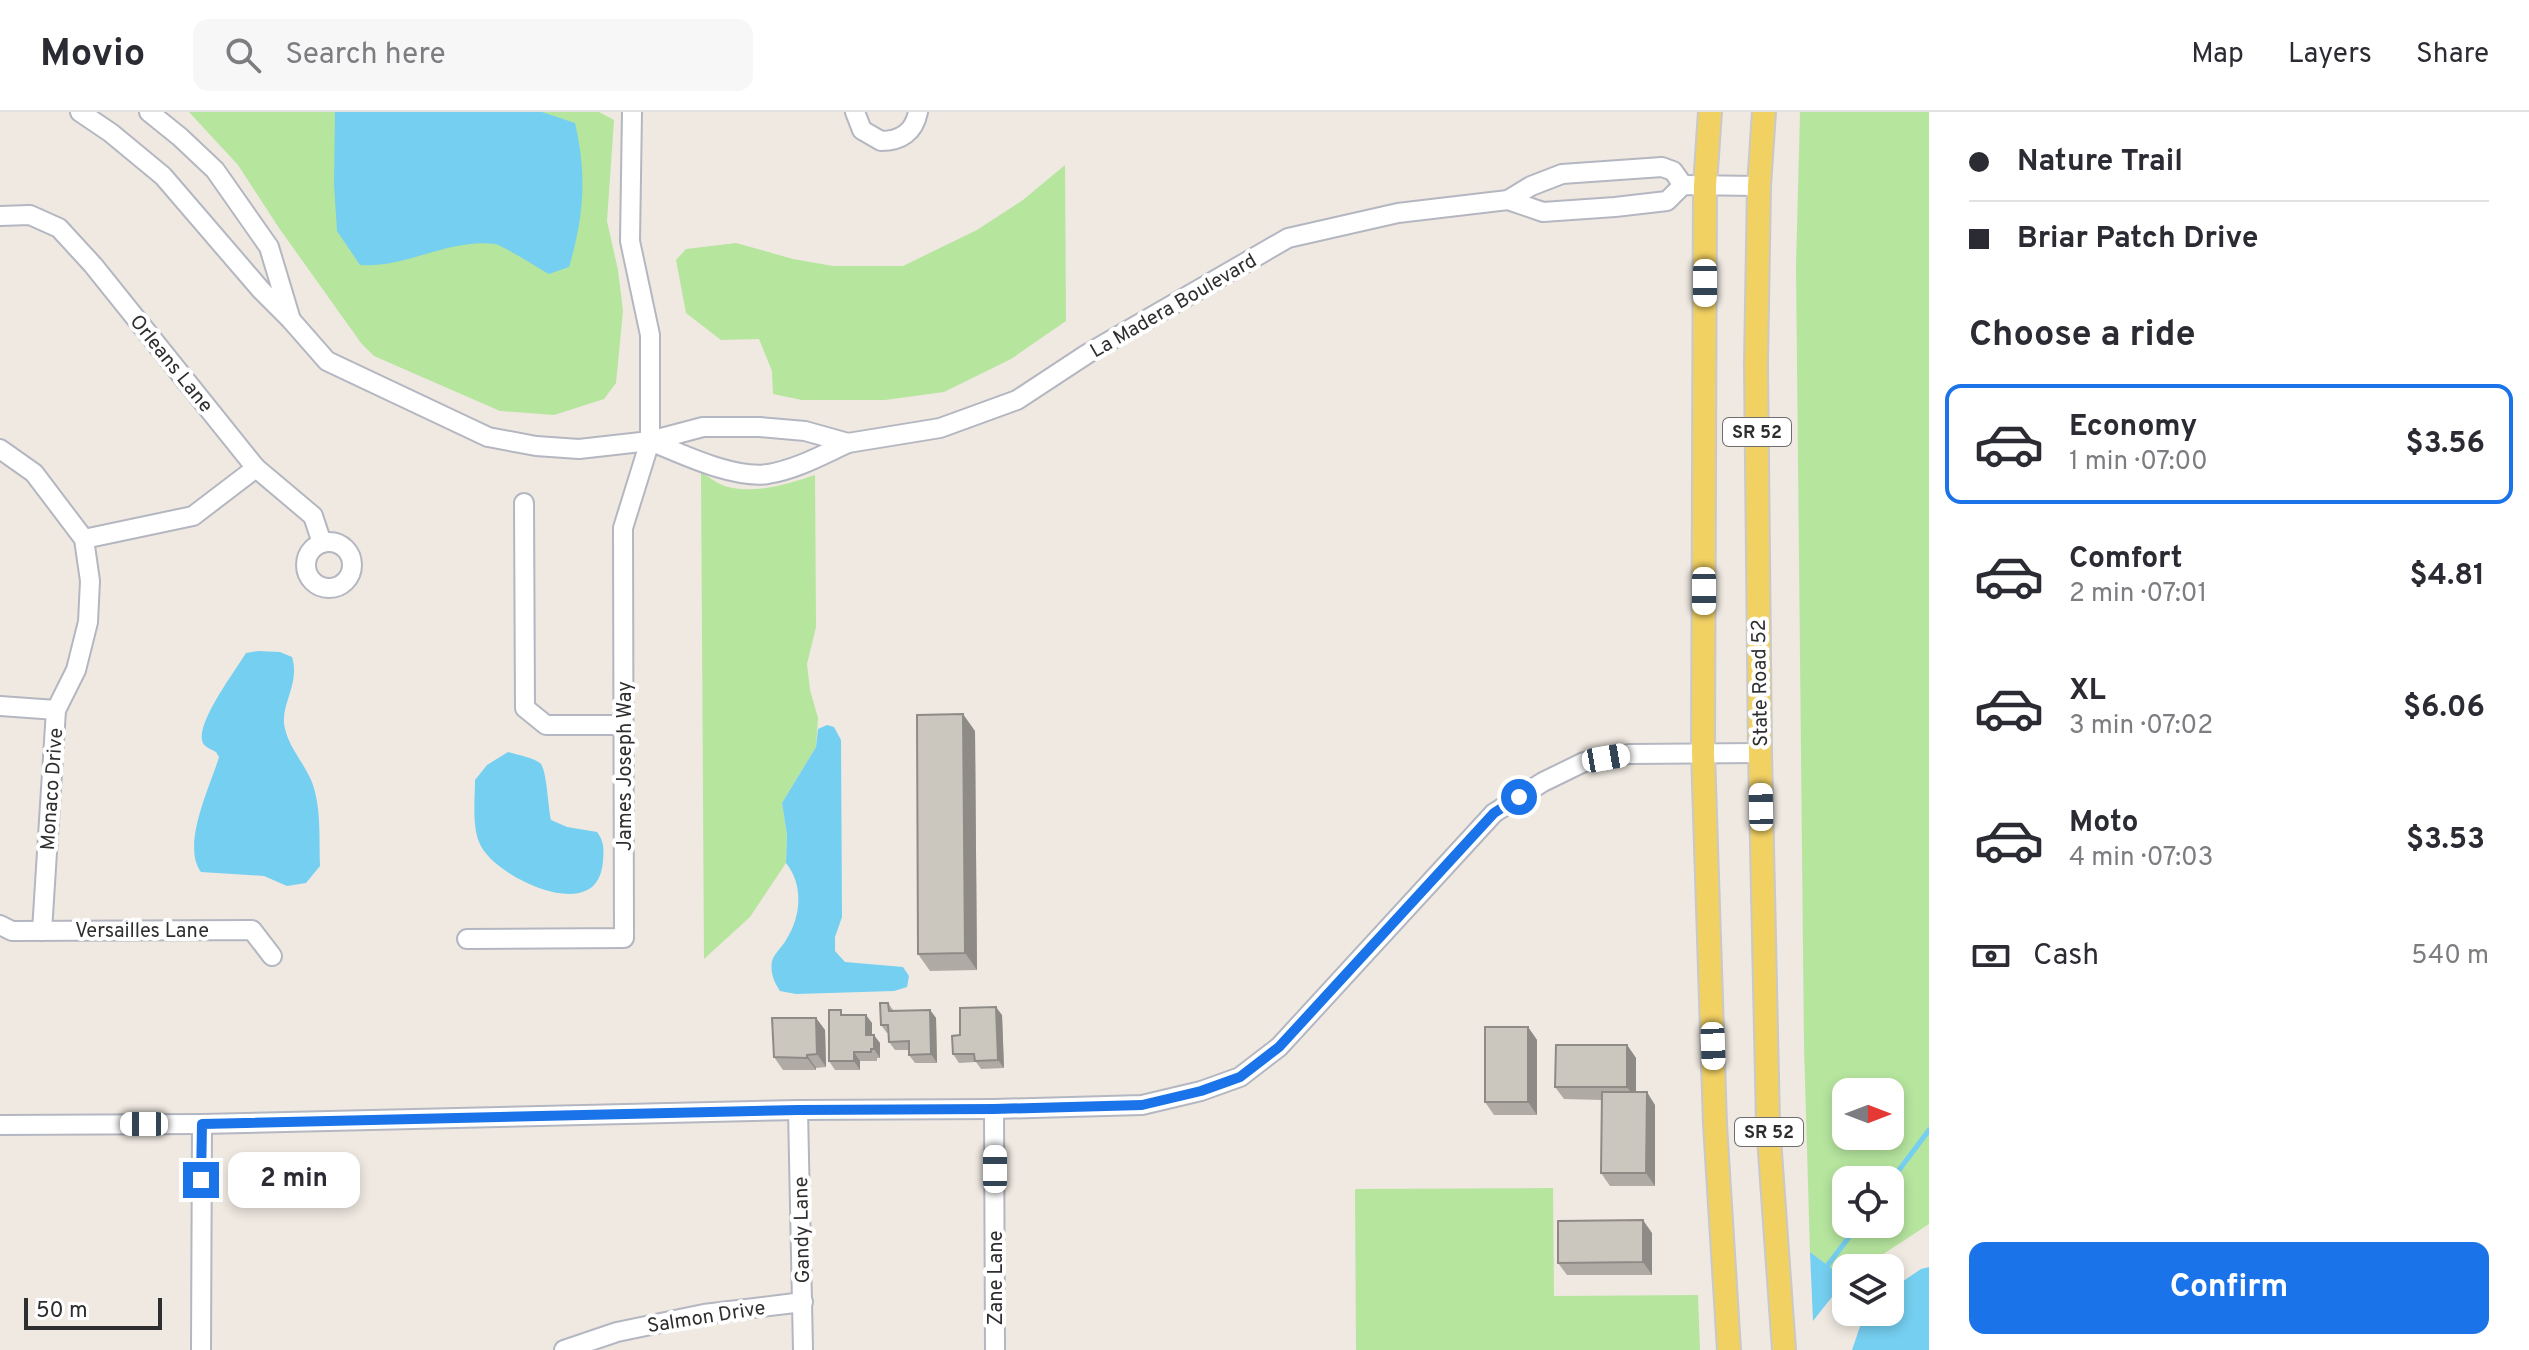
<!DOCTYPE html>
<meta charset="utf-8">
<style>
body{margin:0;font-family:Overpass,sans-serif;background:#f7f7f7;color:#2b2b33;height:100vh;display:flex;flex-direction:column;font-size:30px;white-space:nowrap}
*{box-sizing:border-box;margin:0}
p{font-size:26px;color:#7c7c81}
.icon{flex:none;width:44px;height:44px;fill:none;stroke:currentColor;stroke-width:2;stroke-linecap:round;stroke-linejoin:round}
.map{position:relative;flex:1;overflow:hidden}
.side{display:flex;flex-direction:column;background:#fff;width:600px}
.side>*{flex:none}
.top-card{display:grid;align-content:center;height:176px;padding:0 40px;background:#fff}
.needle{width:52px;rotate:90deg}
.tools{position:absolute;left:1832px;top:966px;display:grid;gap:16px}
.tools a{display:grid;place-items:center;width:72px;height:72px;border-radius:16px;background:#fff;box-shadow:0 4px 12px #0003;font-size:40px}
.scale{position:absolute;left:24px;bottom:20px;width:138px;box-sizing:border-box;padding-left:8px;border:4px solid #2e2e2e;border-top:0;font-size:22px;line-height:28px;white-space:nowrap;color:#2e2e2e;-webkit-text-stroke:6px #fff;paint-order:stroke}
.end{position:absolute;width:36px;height:36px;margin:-18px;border:10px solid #1a73e8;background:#fff;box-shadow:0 0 0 4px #fff}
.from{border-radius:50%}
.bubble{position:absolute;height:56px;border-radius:16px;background:#fff;box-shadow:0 4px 12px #0003;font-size:26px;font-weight:700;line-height:56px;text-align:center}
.car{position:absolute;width:24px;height:48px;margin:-24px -12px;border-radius:10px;box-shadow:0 0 6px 2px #0007;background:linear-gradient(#fff 24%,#345 0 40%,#fff 0 76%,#345 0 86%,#fff 0)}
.top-card b{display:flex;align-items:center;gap:28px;height:76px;font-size:30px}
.top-card b+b{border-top:2px solid #e1e1e2}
.top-card i{width:20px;height:20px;background:#2b2b33}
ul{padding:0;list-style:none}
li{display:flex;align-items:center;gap:24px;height:120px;margin:0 16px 12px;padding:0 24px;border:4px solid transparent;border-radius:16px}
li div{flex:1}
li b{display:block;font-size:30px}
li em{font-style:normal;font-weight:700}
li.selected{border-color:#1a73e8}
li>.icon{width:72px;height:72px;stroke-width:1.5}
h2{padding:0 40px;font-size:36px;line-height:96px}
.pay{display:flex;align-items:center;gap:20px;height:88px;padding:0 40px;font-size:30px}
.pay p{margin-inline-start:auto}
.cta{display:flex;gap:16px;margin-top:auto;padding:16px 40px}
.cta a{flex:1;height:92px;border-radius:16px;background:#1a73e8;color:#fff;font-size:32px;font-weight:700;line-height:92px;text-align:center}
header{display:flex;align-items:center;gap:48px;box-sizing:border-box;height:112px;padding:0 40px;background:#fff;border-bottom:2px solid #e1e1e2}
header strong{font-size:38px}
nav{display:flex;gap:44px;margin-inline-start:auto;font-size:28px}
.search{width:560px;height:72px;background:#f7f7f7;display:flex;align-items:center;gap:20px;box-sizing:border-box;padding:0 28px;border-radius:16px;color:#7c7c81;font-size:30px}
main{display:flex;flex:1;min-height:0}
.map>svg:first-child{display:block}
</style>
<header>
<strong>Movio</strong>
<div class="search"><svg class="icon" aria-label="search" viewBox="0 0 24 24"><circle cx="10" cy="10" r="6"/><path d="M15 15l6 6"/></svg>Search here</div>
<nav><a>Map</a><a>Layers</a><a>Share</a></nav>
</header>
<main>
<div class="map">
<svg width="1929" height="1238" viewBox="0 0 1929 1238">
<rect width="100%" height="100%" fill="#efe9e1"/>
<g fill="#b6e59e" fill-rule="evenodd">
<polygon points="189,0 599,0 614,8 607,109 618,158 623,199 616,271 604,287 554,303 500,299 374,244 361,231 279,116 238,53"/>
<path d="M1800,0H1929V1112L1862,1156H1846V1167L1810,1140L1804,934L1796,155ZM1846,980H1890V1024H1846ZM1846,1068H1890V1112H1846Z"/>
<polygon points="1065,53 1066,209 1011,247 944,280 885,288 802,288 773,282 772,259 759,227 721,228 686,201 676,148 686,137 736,131 793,147 833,154 903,154 977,118 1023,88"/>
<path d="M701,360C709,365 719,373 728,375C756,382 788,372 815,363L816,515L807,552L810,578L818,606L816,635L782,691L787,723L786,751L750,805L704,847Z"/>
<polygon points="1553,1076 1554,1184 1698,1183 1700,1238 1356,1238 1355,1077"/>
</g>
<g fill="#75cff0">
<path d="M335,0H542L575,11C587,62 584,105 569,155L549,162C538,156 504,134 495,132C449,126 404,157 360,153L337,119L334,72Z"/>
<path d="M258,539L280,540L292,545C300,571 282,590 284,612C288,638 310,656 315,680C321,703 319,731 320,754L306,771L287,774L264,764L201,760C181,733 210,675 219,645L216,640C211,637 203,635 202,628C198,608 235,559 246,541Z"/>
<path d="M827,613L834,615L841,628L842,805L835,825V839L845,850L903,855L909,864L907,875L894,879L796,882L780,879C774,870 770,861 772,849C774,842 782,835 786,828C801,805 804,773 786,751L787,723L782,691L816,635L818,617Z"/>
<path d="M508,640C518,643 532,645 540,651C547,657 548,696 551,708L567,715L597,720C604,729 604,737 603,749C602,761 598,774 585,779C557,792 490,759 479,730C472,712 475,687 475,668L487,653Z"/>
<polygon points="1810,1140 1846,1167 1813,1209"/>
<polygon points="1929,1155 1929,1238 1852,1238 1865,1200 1890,1200 1890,1178 1921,1157"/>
</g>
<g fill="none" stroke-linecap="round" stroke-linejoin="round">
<g stroke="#75cff0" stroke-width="5">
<polyline points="1890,1070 1929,1018"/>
<polyline points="1824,1158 1859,1112"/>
</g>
<defs>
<g id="minor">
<polyline points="80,0 111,21 163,64 261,178 291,208 269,135 215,58 180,25 149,0"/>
<path d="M855,0L862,18L881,29C901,29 914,20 918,0"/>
<polyline points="1508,88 1543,100 1615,95 1667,89 1683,73 1759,74"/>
<polyline points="0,104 30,103 59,116 93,153 256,356 313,404 322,431"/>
<path d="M291,208L327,249L488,325L536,334L579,337L650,329L703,315H760L805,319L848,331C822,343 797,357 768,362C733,367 682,342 650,329"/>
<polyline points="848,331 940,316 1017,288 1087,242 1288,126 1398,101 1508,88 1531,74 1562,62 1662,55 1673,59 1683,73"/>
<polyline points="0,337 34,361 84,427 90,469 88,510 76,558 56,598 42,819"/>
<polyline points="524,391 525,596 546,613 624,613"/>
<polyline points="84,427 193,404 256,356"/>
<circle cx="329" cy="453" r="23"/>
<polyline points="0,594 56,598"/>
<polyline points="0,813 12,819 252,818 272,844"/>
<polyline points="467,827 624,826 623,416 650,329 650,223 630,129 632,0"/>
<polyline points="994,997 995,1238"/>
<polyline points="798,998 803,1238"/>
<polyline points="0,1013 202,1012 798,998 994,997 1142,993 1201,979 1240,965 1279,935 1494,701 1543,670 1584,650 1629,642 1760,641"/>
<polyline points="201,1238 202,1012"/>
<polyline points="564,1238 617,1220 704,1202 803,1190"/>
</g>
<g id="major">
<polyline points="1710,0 1705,73 1703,641 1715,1012 1729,1238"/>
<polyline points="1764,0 1759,74 1756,252 1760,641 1768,1012 1784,1238"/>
</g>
</defs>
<use href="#minor" stroke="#b4b7c1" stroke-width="22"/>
<use href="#major" stroke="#c9c9c9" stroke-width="26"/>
<use href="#minor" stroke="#fff" stroke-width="18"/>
<use href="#major" stroke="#f2d163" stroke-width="22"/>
</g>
<g fill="#afaba4">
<polygon points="975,619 977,858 930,859 918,842"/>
<polygon points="888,891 893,898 930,898 936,906 937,951 915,951 909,943 909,938 895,938 889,930 888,921 887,921 881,913"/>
<polygon points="845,903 872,911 872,923 880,931 880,946 877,946 877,949 860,949 860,958 835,958 829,949"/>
<polygon points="1002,903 1004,956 981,957 976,950 959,951 953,942"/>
<polygon points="816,906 825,918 826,955 816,956 816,958 783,958 774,945"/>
<polygon points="1528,915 1537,928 1537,1003 1494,1003 1485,990"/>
<polygon points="1627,933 1636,946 1636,980 1655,993 1655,1074 1610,1074 1601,1061 1602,988 1564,987 1555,975"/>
<polygon points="1652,1121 1652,1163 1567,1163 1558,1151"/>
</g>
<g fill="#8e8b86">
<polygon points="963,602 975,619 977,858 965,841"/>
<polygon points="996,895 1002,903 1004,956 998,948"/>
<polygon points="930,898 936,906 937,951 931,942"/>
<polygon points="866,903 872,911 872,931 866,923"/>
<polygon points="816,906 825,918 826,955 817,942"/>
<polygon points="1528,915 1537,928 1537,1003 1528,990"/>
<polygon points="874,923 880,931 880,946 874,937"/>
<polygon points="1627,933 1636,946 1636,988 1627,975"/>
<polygon points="854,940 860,949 860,958 854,949"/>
<polygon points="807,943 816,956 816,958 807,946"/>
<polygon points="1647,980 1655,993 1655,1074 1646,1061"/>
<polygon points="1643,1108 1652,1121 1652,1163 1643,1150"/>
</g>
<g fill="#cbc7bf" stroke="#8e8b86" stroke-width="2">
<polygon points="963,602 965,841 918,842 917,603"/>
<polygon points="880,891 888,891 889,899 930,898 931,942 909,943 909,929 889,930 888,913 881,913"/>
<polygon points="996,895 998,948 975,949 974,942 953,942 952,924 960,923 960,896"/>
<polygon points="829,898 841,898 841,903 866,903 866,923 874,923 874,937 871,937 871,940 854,940 854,949 829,949"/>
<polygon points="772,906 816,906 817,942 807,943 807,946 774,945"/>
<rect x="1485" y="915" width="43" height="75"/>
<polygon points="1556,933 1627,933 1627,975 1555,975"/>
<polygon points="1602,980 1647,980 1646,1061 1601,1061"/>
<polygon points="1643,1108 1643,1150 1558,1151 1558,1109"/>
</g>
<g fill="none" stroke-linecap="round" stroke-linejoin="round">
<polyline stroke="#1a73e8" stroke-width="10" points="201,1068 202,1012 798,998 994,997 1142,993 1201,979 1240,965 1279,935 1494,701 1519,685"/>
</g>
<g text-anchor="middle" stroke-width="8" stroke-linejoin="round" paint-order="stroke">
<g fill="#fff" stroke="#6d6d6d" stroke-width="2">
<rect x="1723" y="306" width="68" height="28" rx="6"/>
<rect x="1735" y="1006" width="68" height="28" rx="6"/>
</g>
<g font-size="18" font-weight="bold" fill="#2e2e2e">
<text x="1757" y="326">SR 52</text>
<text x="1769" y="1026">SR 52</text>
</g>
<g font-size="20" fill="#2e2e2e" stroke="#fff">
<text transform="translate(1173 193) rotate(-30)" y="7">La Madera Boulevard</text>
<text transform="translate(172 251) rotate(51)" y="7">Orleans Lane</text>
<text transform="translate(1759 571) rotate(-91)" y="7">State Road 52</text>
<text transform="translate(624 654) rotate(-90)" y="7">James Joseph Way</text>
<text transform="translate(51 677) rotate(-86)" y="7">Monaco Drive</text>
<text x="142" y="825">Versailles Lane</text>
<text transform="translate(801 1118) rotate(-91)" y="7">Gandy Lane</text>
<text transform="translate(995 1166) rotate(-90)" y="7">Zane Lane</text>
<text transform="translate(706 1204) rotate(-9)" y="7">Salmon Drive</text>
</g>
</g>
</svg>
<div class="tools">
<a><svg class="needle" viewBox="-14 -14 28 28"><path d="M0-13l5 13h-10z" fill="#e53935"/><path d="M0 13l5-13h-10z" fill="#7c7c81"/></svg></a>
<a><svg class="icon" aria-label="locate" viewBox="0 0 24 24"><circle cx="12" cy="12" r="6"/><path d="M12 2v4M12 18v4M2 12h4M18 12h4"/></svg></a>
<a><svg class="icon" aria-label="layers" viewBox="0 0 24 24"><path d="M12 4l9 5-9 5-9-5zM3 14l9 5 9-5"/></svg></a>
</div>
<div class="scale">50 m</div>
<i class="end from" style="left:1519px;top:685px"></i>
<i class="end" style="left:201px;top:1068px"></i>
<div class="bubble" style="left:228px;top:1040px;width:132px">2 min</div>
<i class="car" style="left:1705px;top:171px;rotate:180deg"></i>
<i class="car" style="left:1704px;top:479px;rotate:180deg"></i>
<i class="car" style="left:1606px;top:646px;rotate:80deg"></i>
<i class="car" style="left:1761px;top:695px;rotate:359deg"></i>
<i class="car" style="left:1713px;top:934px;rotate:178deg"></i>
<i class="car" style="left:144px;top:1012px;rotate:270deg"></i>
<i class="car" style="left:995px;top:1057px;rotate:0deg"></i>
</div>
<section class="side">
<div class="top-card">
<b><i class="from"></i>Nature Trail</b>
<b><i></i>Briar Patch Drive</b>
</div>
<h2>Choose a ride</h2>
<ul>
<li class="selected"><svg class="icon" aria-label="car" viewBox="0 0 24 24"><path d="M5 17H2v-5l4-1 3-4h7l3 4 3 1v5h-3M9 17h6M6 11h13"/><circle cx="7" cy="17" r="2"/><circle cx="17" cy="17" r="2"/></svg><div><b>Economy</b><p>1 min · 07:00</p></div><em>$3.56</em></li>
<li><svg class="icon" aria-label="car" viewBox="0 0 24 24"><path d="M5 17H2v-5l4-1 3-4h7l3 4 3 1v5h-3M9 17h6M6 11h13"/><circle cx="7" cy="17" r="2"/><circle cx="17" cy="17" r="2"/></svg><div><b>Comfort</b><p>2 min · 07:01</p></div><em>$4.81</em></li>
<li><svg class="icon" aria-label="car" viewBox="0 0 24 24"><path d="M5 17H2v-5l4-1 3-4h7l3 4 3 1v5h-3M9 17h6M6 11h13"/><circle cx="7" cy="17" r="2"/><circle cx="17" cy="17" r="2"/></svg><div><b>XL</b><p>3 min · 07:02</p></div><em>$6.06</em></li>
<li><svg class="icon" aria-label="car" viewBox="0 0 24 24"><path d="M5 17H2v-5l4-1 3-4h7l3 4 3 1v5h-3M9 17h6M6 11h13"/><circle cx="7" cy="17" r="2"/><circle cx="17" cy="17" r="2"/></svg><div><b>Moto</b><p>4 min · 07:03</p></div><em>$3.53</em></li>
</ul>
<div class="pay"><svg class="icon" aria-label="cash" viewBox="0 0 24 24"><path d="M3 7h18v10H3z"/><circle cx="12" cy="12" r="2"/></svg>Cash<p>540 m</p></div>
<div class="cta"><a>Confirm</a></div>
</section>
</main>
